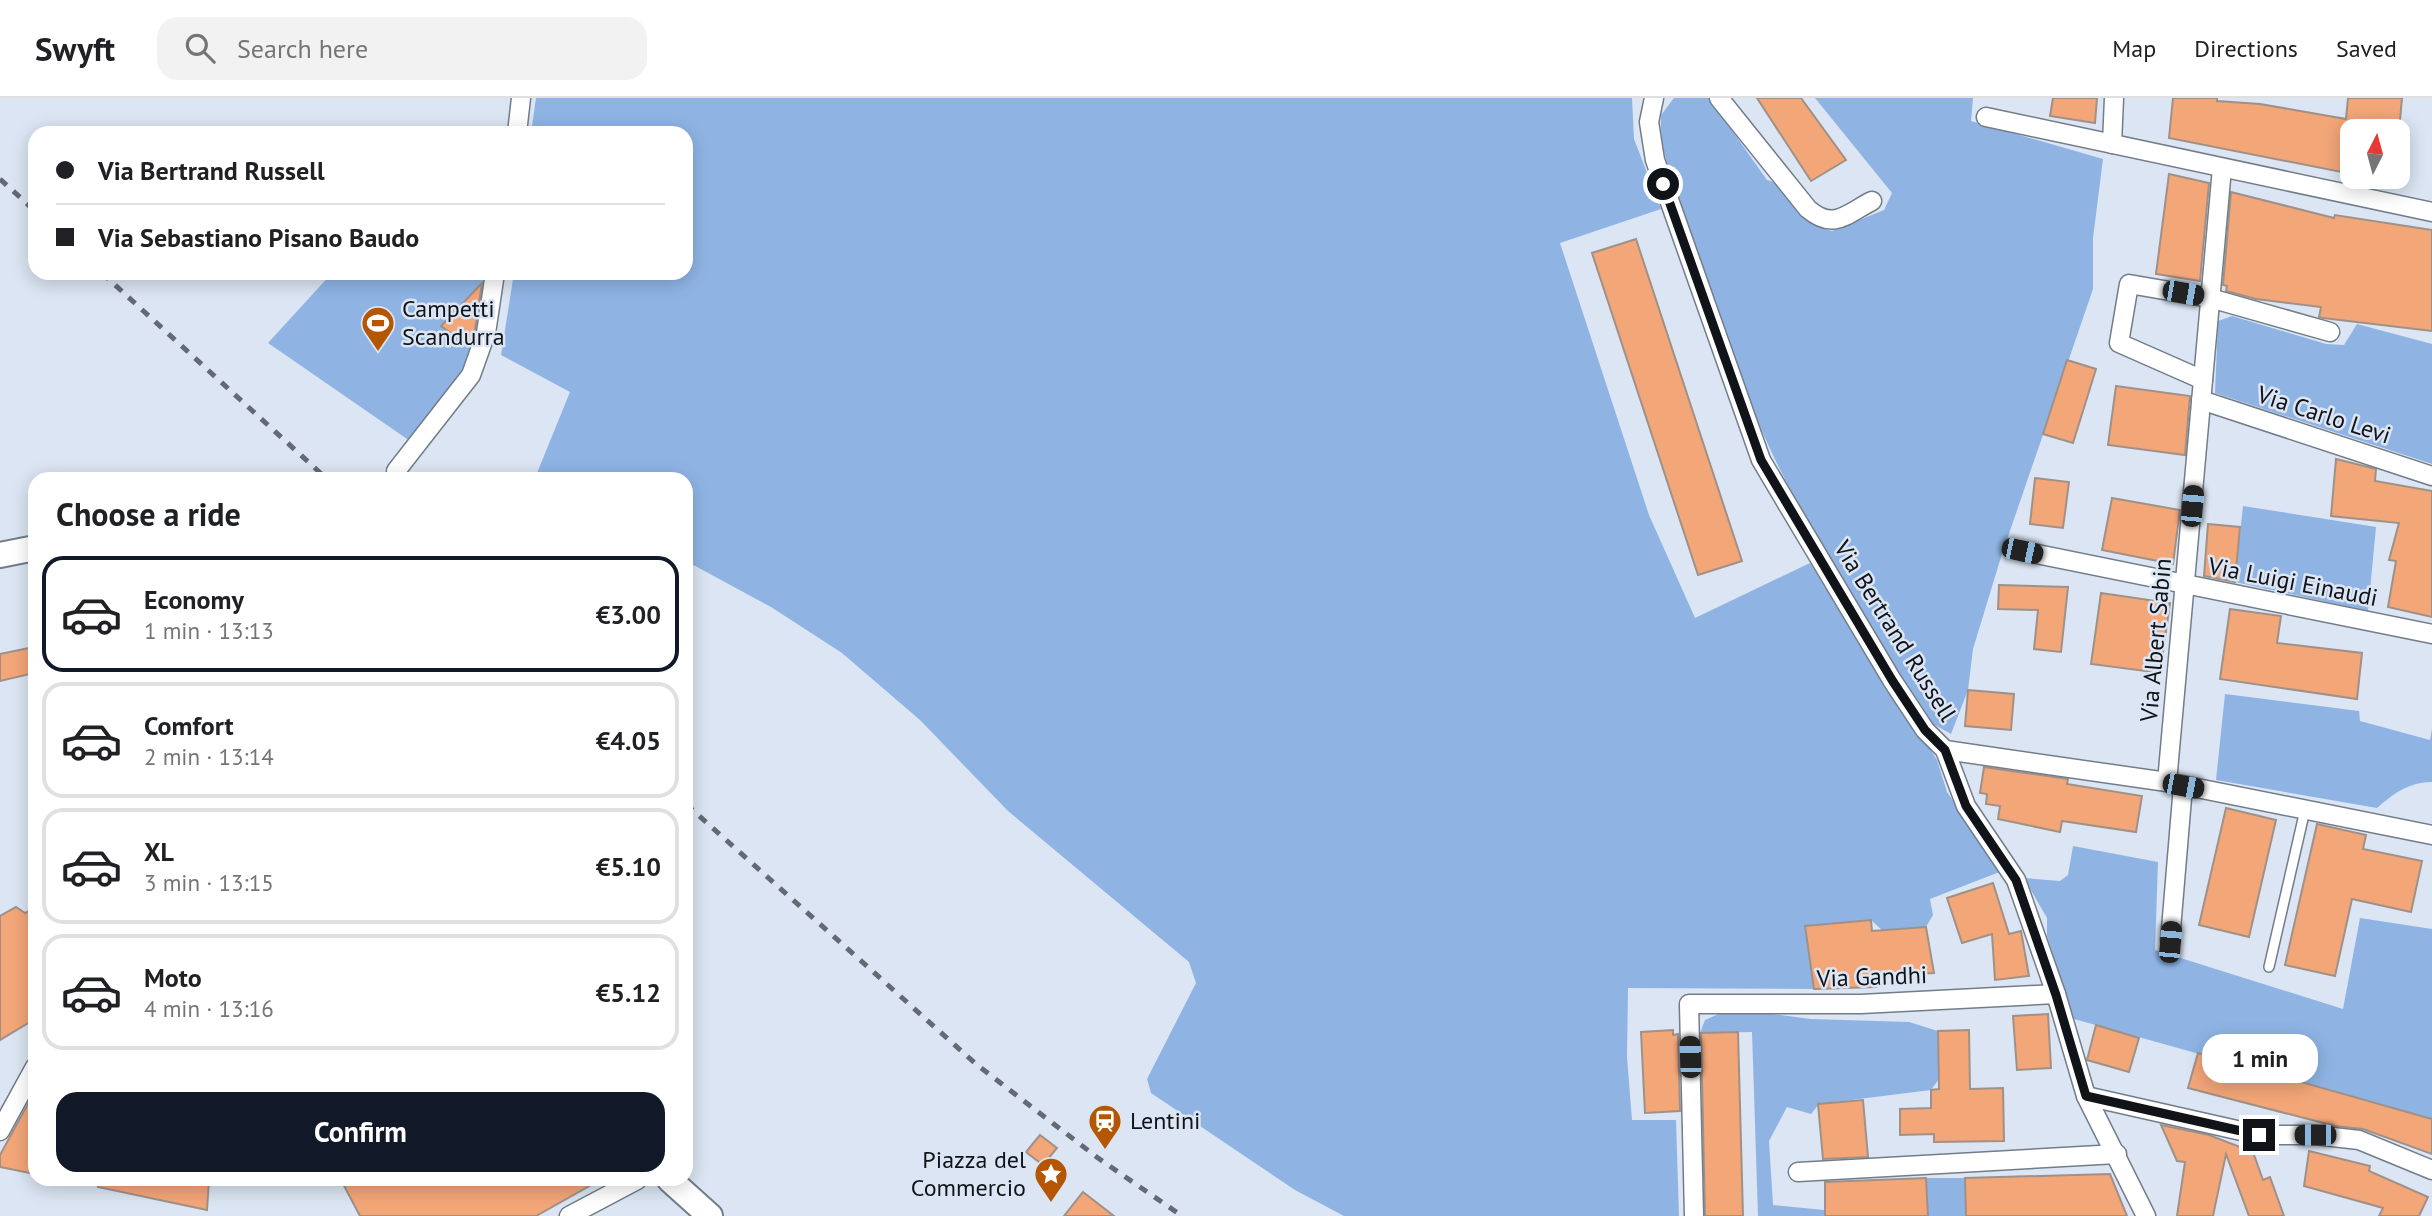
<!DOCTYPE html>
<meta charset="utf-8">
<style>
body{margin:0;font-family:"PT Sans",sans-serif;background:#f2f2f2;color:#202124;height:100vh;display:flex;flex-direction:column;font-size:26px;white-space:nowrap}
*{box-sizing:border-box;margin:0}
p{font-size:23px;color:#757577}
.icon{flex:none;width:38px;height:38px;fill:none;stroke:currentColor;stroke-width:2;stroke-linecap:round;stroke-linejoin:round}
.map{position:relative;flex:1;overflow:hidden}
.details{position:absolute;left:28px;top:374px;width:665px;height:714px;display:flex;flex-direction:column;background:#fff;border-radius:21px;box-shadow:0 4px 18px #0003}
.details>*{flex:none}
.guide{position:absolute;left:28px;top:28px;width:665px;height:154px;border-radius:21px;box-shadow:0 4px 18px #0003;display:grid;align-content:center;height:154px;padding:0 28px;background:#fff}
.needle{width:46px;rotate:6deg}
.fabs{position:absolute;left:2340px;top:21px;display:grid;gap:14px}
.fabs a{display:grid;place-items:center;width:70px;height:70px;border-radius:14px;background:#fff;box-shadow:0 4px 18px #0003;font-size:35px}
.end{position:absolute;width:32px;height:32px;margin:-16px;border:9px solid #101318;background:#fff;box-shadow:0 0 0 4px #fff}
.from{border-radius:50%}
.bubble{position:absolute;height:49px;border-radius:21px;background:#fff;box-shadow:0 4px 18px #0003;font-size:23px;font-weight:800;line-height:49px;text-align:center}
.car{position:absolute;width:21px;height:42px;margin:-21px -10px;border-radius:9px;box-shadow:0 0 5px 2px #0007;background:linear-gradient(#222 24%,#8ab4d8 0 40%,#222 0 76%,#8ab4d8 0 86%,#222 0)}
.guide b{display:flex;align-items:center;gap:24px;height:66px;font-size:26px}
.guide b+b{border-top:2px solid #e0e0e0}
.guide i{width:18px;height:18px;background:#202124}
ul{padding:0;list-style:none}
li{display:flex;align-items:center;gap:21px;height:116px;margin:0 14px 10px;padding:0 14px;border:4px solid #e0e0e0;border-radius:21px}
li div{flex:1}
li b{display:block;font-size:26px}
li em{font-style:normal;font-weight:800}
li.active{border-color:#111827}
li>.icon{width:63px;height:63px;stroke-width:1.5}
h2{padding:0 28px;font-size:32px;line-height:84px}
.button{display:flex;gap:14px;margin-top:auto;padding:14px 28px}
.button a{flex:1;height:80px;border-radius:21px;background:#111827;color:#fff;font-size:28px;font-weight:800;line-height:80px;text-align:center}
header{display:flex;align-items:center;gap:42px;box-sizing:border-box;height:98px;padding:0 35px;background:#fff;border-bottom:2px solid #e0e0e0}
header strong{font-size:33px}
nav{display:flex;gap:38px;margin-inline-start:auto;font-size:24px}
.search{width:490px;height:63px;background:#f2f2f2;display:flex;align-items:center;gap:18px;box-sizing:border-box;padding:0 24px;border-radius:21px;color:#757577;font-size:26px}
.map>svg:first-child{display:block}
</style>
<header>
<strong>Swyft</strong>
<div class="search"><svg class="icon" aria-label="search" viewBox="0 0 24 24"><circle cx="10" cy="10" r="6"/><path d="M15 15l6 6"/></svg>Search here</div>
<nav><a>Map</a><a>Directions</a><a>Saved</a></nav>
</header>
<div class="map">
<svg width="2432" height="1118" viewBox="0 0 2432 1118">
<rect width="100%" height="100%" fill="#dbe5f3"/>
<g fill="#8fb4e4">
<polygon points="536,0 1632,0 1634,41 1661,111 1560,145 1649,417 1695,520 1810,465 1937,662 1947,694 2002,773 1930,801 1933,817 1926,829 1882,832 1871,822 1805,828 1814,891 1628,890 1627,959 1632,1022 1676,1022 1679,1118 1344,1118 1295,1092 1151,995 1147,981 1196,885 1189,864 1008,713 920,622 842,555 771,509 686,463 686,382 535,380 570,294 501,257 514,175 686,175 686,35 531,35"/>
<path d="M1674,0H1709L1767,82C1789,86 1797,123 1832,133L1884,112L1892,95L1815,0H1973L1971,23L2103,61L2093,140V191L2001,459L1973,551L1968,592L1951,636L1933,626L1916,605C1867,522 1812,440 1771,353C1741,289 1720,220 1697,154C1684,115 1658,58 1661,17Z"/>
<polygon points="332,175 484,175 472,259 410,343 268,245"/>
<polygon points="2232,218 2326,246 2344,247 2357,226 2432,246 2432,366 2215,295 2218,223"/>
<polygon points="2243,408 2376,429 2368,513 2235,484"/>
<path d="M2225,596L2359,613L2360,623L2430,642L2432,631V684C2409,684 2393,696 2377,710L2216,682Z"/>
<polygon points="2073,748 2158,764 2155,852 2343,911 2360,820 2432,831 2432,1021 2074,921 2047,838 2047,820 2024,780 2060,783 2068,777"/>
<polygon points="1756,914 1811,921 1909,924 1938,933 1939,981 1931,992 1819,1006 1811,1016 1787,1009 1769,1043 1773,1107 1824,1112 1825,1118 1758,1118 1752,934 1700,935 1705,922 1721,915"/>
<polygon points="1926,1080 1965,1080 1966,1118 1928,1118"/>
</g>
<g fill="#f3a678" stroke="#a09188" stroke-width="2">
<polygon points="1757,0 1801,0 1846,62 1811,83"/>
<polygon points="2053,0 2097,0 2095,25 2050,18"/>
<polygon points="2173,0 2217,0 2217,3 2260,6 2346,21 2348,0 2402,0 2399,33 2352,33 2352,76 2169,40"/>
<polygon points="2169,76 2209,85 2200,183 2156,176"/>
<polygon points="2231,94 2334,120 2335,117 2432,132 2432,233 2323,220 2319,219 2321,209 2256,201 2226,193 2227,188 2223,187"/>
<polygon points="1636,141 1742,463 1698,477 1592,155"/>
<polygon points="482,185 475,232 469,248 441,228"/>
<polygon points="2067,262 2096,271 2073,345 2043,336"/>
<polygon points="2116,288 2190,298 2185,357 2108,347"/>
<polygon points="2336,361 2376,371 2375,383 2432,393 2432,519 2388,509 2396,463 2389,462 2399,425 2331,418"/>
<polygon points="2035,380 2069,384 2063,430 2030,426"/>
<polygon points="2112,400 2180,412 2173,466 2102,452"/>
<polygon points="2208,426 2240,429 2235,484 2204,478"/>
<polygon points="1999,487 2068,489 2061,554 2034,551 2038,512 1998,511"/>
<polygon points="2101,495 2170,505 2160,575 2091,566"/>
<polygon points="2230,511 2281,518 2277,545 2362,555 2357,601 2220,581"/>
<polygon points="29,550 34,575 0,583 0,556"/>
<polygon points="1968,592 2014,596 2011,632 1965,628"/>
<polygon points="1984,669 2068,681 2067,686 2142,698 2136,734 2062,723 2060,734 1998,721 2000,708 1986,706 1987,696 1980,695"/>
<polygon points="2226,710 2276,722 2249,839 2199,827"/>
<polygon points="2317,726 2366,737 2363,751 2422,763 2411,814 2352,801 2335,878 2285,867"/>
<polygon points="1993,785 2009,836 2021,833 2029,878 1995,882 1992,836 1962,845 1947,800"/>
<polygon points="16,809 25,815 35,810 35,921 0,942 0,818"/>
<polygon points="1871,822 1872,833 1926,829 1934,875 1875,878 1876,889 1814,891 1805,828"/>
<polygon points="2048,916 2051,970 2017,972 2013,918"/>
<polygon points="2096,927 2139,940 2129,974 2087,962"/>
<polygon points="1673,932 1673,937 1678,936 1680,1013 1645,1015 1641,934"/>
<polygon points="1969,932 1970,991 2003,990 2004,1043 1934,1044 1934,1036 1900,1037 1900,1011 1931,1010 1931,992 1939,991 1938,933"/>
<polygon points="1738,934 1743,1118 1705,1118 1701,935"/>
<polygon points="2198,955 2432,1021 2432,1056 2363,1031 2335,1028 2188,990"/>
<polygon points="35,993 35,1076 0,1069 0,1057"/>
<polygon points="1863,1002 1868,1059 1823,1061 1818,1006"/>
<polygon points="2161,1027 2209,1037 2253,1054 2263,1082 2270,1079 2284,1118 2249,1118 2226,1056 2213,1118 2177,1118 2185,1064 2177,1063"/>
<polygon points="1040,1037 1057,1050 1043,1067 1026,1054"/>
<polygon points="2309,1053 2370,1068 2369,1073 2428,1099 2419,1118 2379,1118 2383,1110 2304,1088"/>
<polygon points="2110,1076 2127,1118 1966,1118 1965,1080"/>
<polygon points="1926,1080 1928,1118 1825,1118 1825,1084"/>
<polygon points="99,1082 209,1082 207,1112 98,1089"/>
<polygon points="341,1082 600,1082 536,1118 360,1118"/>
<polygon points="1083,1094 1114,1118 1064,1118"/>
</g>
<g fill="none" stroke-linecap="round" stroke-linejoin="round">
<defs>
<polyline id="lane" points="2269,869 2305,712"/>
<g id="street">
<polyline points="1654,0 1649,24 1655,62 1761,362 1892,582 1925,632 1945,652 1966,708 2016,782 2056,896 2086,998 2146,1118"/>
<path d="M1719,0L1808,111C1834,133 1846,116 1872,103"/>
<polyline points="1986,19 2432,114"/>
<polyline points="517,35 521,0"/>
<polyline points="2112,46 2114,0"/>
<polyline points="2203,282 2119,245 2129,186 2210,200 2330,234"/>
<polyline points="2201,302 2432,378"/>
<polyline points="396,373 471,277 486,235 495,175"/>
<polyline points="2022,453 2432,536"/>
<polyline points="1945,652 2167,684 2432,737"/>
<polyline points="2167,684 2222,70"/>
<polyline points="2170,843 2183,688"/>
<polyline points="2086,998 2259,1037 2315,1037 2359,1042 2432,1072"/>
<polyline points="0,1033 35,969"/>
<polyline points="1798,1074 2117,1056"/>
<polyline points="569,1118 637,1082"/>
<polyline points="1694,1118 1689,906 1861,906 2056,896"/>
</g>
<g id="secondary">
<polyline points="0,457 35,450"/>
<polyline points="670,1082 710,1118"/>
</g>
</defs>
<use href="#lane" stroke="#737d89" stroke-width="12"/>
<use href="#street" stroke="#737d89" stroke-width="21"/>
<use href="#secondary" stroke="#737d89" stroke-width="28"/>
<use href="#lane" stroke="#fff" stroke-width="9"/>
<use href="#street" stroke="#fff" stroke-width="18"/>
<use href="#secondary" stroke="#fff" stroke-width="24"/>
<g stroke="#646a73" stroke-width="5" stroke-dasharray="9 9" stroke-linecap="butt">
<polyline points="0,81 35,113"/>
<polyline points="102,175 328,382"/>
<polyline points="686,706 976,966 1098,1060 1182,1118"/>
</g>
</g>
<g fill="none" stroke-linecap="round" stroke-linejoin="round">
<polyline stroke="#101318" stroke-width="9" points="1663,86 1761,362 1892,582 1925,632 1945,652 1966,708 2016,782 2056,897 2086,998 2259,1037"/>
</g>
<defs>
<symbol id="stadium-pin" viewBox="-11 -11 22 30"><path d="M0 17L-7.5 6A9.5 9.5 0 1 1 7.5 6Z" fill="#b45603" stroke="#dbe5f3"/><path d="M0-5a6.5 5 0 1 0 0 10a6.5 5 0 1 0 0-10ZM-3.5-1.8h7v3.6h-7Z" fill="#fff"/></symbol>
<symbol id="station-pin" viewBox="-11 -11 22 30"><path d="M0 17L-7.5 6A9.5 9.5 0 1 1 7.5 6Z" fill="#b45603" stroke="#dbe5f3"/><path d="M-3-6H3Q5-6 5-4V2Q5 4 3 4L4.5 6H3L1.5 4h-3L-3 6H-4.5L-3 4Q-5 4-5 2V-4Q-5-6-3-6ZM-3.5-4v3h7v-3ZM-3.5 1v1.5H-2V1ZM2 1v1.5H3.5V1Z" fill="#fff"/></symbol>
<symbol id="sight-pin" viewBox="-11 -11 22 30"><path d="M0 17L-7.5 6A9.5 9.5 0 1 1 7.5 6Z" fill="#b45603" stroke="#dbe5f3"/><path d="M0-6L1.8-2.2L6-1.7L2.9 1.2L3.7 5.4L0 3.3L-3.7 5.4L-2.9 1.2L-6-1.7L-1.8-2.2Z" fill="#fff"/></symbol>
</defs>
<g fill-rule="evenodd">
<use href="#stadium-pin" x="359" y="206" width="38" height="52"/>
<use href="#station-pin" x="1086" y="1004" width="38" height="52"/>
<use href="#sight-pin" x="1032" y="1057" width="38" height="52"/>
</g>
<g text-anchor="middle" stroke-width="5" stroke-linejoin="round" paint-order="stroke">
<g font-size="24" fill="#101318" stroke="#dbe5f3" text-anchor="start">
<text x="402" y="219">Campetti<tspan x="402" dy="28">Scandurra</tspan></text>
<text x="1130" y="1031">Lentini</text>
<text x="1026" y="1070" text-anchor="end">Piazza del<tspan x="1026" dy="28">Commercio</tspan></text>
</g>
<g font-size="24" fill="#101318" stroke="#dbe5f3">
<text transform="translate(2324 317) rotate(18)" y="8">Via Carlo Levi</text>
<text transform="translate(2293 484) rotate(11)" y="8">Via Luigi Einaudi</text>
<text transform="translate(1895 533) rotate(58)" y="8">Via Bertrand Russell</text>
<text transform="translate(2156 542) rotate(-85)" y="8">Via Albert Sabin</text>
<text transform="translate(1872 879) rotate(-2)" y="8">Via Gandhi</text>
</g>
</g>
</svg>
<div class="fabs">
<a><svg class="needle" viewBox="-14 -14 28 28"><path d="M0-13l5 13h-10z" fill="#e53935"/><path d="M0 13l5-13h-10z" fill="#757577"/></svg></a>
</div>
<i class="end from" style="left:1663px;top:86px"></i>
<i class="end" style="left:2259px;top:1037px"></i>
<div class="bubble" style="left:2202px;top:936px;width:116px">1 min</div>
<i class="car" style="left:2183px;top:195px;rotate:100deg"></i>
<i class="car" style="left:2192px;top:408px;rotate:5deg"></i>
<i class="car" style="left:2022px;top:453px;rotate:102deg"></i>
<i class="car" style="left:2183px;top:688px;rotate:101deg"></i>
<i class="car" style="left:2170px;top:844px;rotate:5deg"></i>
<i class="car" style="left:1690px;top:959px;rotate:358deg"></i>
<i class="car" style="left:2315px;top:1037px;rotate:270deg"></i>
<div class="guide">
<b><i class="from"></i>Via Bertrand Russell</b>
<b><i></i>Via Sebastiano Pisano Baudo</b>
</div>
<section class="details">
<h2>Choose a ride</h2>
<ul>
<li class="active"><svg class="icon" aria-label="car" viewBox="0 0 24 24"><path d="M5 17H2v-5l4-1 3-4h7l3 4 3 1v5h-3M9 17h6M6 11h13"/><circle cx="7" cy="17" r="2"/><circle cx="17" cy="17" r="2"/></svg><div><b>Economy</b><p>1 min · 13:13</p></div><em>€3.00</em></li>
<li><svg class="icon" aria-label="car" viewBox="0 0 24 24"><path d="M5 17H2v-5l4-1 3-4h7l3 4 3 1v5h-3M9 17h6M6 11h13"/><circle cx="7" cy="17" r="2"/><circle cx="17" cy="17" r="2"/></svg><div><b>Comfort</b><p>2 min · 13:14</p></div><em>€4.05</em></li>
<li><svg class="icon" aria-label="car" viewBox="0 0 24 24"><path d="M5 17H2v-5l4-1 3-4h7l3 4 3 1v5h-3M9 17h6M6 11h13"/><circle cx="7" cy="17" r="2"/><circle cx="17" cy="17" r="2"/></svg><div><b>XL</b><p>3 min · 13:15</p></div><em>€5.10</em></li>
<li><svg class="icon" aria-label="car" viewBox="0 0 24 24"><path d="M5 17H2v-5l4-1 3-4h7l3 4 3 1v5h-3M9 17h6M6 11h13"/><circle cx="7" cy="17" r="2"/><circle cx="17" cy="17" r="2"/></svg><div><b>Moto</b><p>4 min · 13:16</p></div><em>€5.12</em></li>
</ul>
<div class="button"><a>Confirm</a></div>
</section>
</div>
